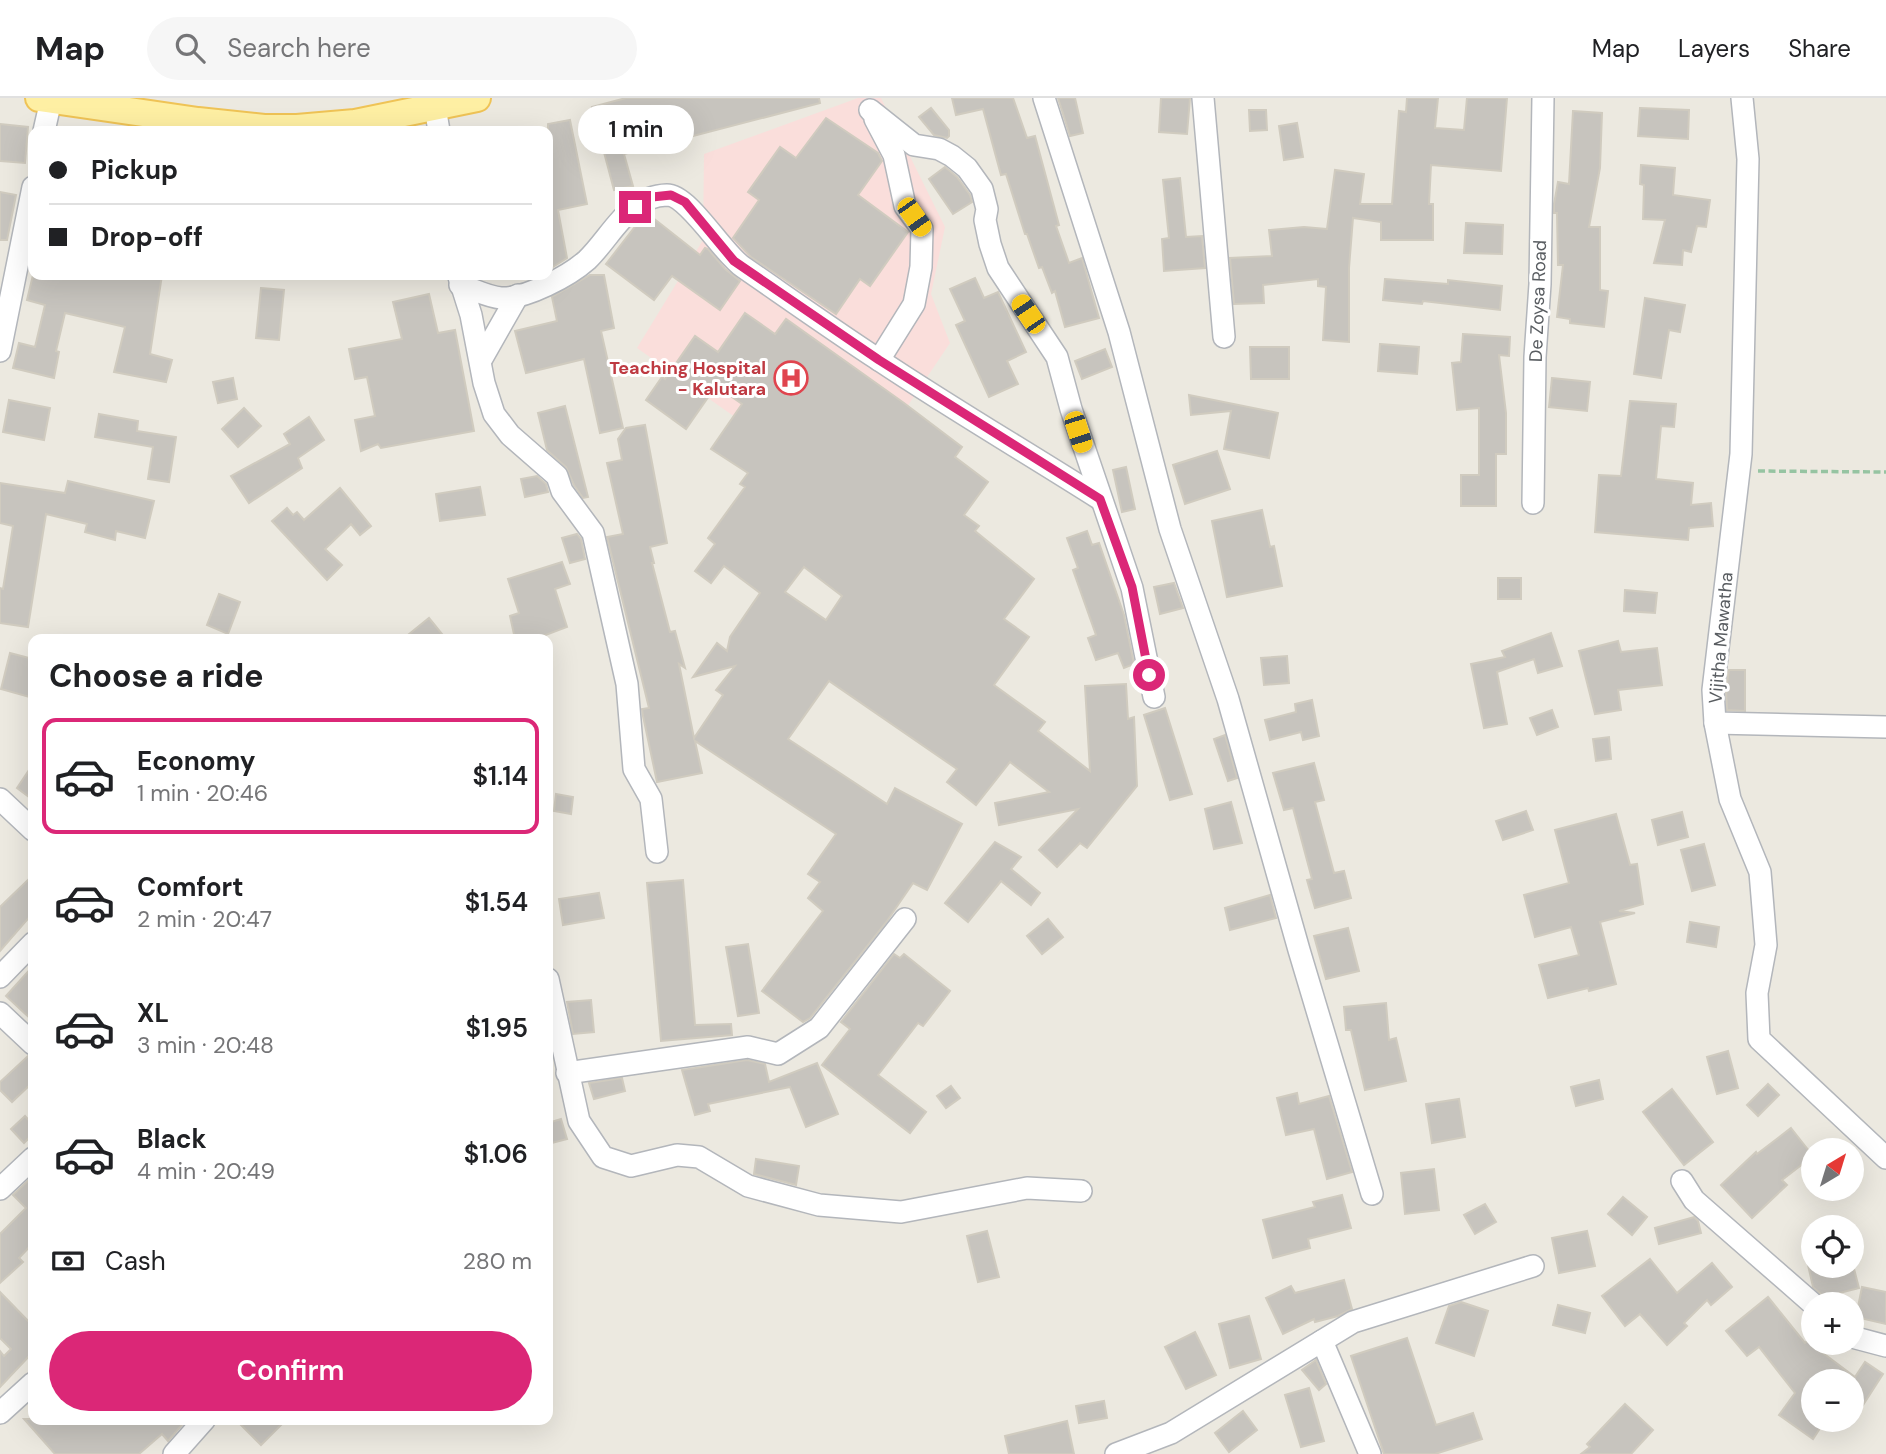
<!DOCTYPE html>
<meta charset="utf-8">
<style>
body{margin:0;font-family:"DM Sans",sans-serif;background:#f6f6f6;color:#202124;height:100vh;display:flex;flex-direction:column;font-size:26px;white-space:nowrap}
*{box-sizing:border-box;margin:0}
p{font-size:23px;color:#757577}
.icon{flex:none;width:38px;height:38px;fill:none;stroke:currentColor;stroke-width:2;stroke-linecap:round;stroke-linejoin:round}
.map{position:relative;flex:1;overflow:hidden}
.sheet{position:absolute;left:28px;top:536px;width:525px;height:791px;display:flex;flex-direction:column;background:#fff;border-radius:14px;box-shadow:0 7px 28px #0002}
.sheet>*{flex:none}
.guide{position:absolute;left:28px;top:28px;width:525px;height:154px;border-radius:14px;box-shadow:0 7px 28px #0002;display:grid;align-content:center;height:154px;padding:0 21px;background:#fff}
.needle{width:46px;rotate:38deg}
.tools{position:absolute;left:1801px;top:1040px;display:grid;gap:14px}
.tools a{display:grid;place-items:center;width:63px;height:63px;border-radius:50%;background:#fff;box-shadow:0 7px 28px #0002;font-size:35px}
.end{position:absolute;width:32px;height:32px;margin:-16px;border:9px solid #db2777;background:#fff;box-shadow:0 0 0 4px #fff}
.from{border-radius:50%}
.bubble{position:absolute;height:49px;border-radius:24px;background:#fff;box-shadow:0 7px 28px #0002;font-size:23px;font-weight:600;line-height:49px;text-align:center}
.car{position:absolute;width:21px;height:42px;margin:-21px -10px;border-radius:9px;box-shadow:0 0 5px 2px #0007;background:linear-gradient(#f5c518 24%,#345 0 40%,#f5c518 0 76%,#345 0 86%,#f5c518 0)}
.guide b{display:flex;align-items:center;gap:24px;height:66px;font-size:26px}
.guide b+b{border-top:2px solid #e0e0e0}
.guide i{width:18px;height:18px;background:#202124}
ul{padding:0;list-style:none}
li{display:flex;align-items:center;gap:21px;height:116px;margin:0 14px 10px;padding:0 7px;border:4px solid transparent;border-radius:14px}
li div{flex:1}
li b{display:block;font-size:26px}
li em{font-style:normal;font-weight:600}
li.active{border-color:#db2777}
li>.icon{width:63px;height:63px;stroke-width:1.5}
h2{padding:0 21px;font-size:32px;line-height:84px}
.pay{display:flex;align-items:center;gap:18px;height:77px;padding:0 21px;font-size:26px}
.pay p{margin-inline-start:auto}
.action{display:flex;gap:14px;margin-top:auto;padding:14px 21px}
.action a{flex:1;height:80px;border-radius:42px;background:#db2777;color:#fff;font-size:28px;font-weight:600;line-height:80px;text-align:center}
header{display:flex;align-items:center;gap:42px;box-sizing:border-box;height:98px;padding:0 35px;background:#fff;border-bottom:2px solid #e0e0e0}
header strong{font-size:33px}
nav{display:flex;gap:38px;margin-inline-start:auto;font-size:24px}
.search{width:490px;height:63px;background:#f6f6f6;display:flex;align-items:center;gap:18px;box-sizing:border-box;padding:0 24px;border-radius:38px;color:#757577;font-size:26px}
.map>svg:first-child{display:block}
</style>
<header>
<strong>Map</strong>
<div class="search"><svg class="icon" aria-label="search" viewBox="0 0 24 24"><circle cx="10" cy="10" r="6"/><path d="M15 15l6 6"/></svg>Search here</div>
<nav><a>Map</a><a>Layers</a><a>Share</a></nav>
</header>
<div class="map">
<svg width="1886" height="1356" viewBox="0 0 1886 1356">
<rect width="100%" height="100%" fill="#ece9e0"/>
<polygon fill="#fadedb" points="858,0 881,0 945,129 931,196 950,245 847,398 637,250 703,142 704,56"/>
<g fill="#c7c4be" stroke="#d0cbbf" stroke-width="2" fill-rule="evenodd">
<polygon points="626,0 819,0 820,5 624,56 633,88 614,92 592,9"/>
<polygon points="952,0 1013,0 1027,40 1035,38 1059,127 1056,128 1069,165 1082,160 1099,220 1065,229 1055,193 1052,195 1042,169 1039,170 1027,136 1025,136 1006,76 1001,77 983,11 956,17"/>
<polygon points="1058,0 1075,0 1083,35 1070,38"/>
<polygon points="1161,0 1190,0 1187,36 1159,34"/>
<polygon points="1407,0 1438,0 1435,30 1464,32 1467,0 1507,0 1501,73 1431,67 1429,106 1433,106 1433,142 1381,142 1381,124 1353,120 1349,170 1349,244 1323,242 1326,189 1318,188 1318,181 1263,187 1264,205 1234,206 1230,160 1272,158 1269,132 1304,129 1327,131 1335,72 1364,76 1360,106 1392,106 1399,13 1406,14"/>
<polygon points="931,10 949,32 949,38 947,40 934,37 919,19"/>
<polygon points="1640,10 1689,12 1688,41 1638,38"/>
<polygon points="1249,12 1266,12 1267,32 1250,33"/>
<polygon points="1573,13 1602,15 1600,70 1589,129 1600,129 1600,192 1608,193 1604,229 1570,225 1570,221 1557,219 1563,167 1558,167 1557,115 1554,115 1554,106 1558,84 1569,86"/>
<polygon points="826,20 878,55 882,63 858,97 908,134 870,188 860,181 836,216 751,159 733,140 759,102 748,94 780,49 796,60"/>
<polygon points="570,22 587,106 558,112 567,160 548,172 548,26"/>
<polygon points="1297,25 1303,59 1284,62 1279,28"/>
<polygon points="0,26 28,29 25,65 0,63"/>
<polygon points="1641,67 1675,70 1673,97 1710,102 1706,129 1697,128 1691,154 1683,152 1682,167 1654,165 1665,122 1643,121 1644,87 1640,86"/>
<polygon points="945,69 957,79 970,97 972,104 953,116 929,81"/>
<polygon points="1180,80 1186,139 1202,138 1205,170 1164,173 1162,141 1169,140 1163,82"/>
<polygon points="0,94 16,97 7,142 0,142"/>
<polygon points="648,116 700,157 705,150 708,151 725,171 740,183 720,212 672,178 654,202 606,166 641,121"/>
<polygon points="1466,125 1503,127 1502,156 1464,155"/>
<polygon points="33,177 162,177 150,256 172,262 166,284 114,274 125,229 65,215 56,253 59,254 54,280 13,270 19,245 35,249 45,207 27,202"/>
<polygon points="590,177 604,177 614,230 601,233 623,330 600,335 584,261 526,275 515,233 557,223 552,199"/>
<polygon points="975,180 984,200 998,194 1026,254 1007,263 1018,286 989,299 956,227 965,223 950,191"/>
<polygon points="1385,181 1448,186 1448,182 1502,188 1500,212 1423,203 1422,206 1383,202"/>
<polygon points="261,190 284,192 279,242 256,240"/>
<polygon points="429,196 438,235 455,232 474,333 381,350 378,346 361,353 355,322 375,318 367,279 355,281 349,251 402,241 393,204"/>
<polygon points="1645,200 1685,207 1680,234 1669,232 1661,280 1634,276"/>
<path d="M745,215L775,236L786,221L904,305L962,349L955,359L988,384L964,417L979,428L975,433L1034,481L1004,521L1029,539L994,587L1045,624L1038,633L1090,673L1085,588L1126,586L1128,621L1134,619L1137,688L1087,750L1080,745L1057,769L1039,752L1078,711L999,727L995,705L1049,694L1010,664L976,707L947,684L957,671L829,583L788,641L887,706L895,690L962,726L927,792L913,785L887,823L810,920L803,924L762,893L823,813L808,800L820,784L808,776L836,736L695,643L702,675L657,684L643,618L642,611L649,610L607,439L623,436L607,365L622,362L618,341L626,330L645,327L667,445L650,449L654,465H652L670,534L675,533L685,570L679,566L694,640L723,597L716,592L735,568L693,579L717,545L727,553L730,539L760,495L724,468L711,485L695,473L715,446L708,440L745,389L740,386L748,375L711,351L742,306L716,288L686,331L646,302L662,279L665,281L695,238L718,254ZM804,469L842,498L826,522L785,494Z"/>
<polygon points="1463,236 1510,239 1509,258 1499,257 1506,315 1506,356 1496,356 1496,408 1461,408 1461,377 1479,377 1479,310 1457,312 1452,265 1461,264"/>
<polygon points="1380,246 1419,249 1417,276 1378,273"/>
<polygon points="1250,249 1289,249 1289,281 1251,281"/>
<polygon points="1105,251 1112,269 1082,281 1075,263"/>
<polygon points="233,280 237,301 218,305 213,284"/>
<polygon points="1552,280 1590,284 1587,313 1549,309"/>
<polygon points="1189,297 1278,315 1269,360 1224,351 1231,313 1191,317"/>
<polygon points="9,302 50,310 44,342 3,334"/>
<polygon points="1630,303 1676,306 1674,329 1661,328 1656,381 1693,385 1691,407 1711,405 1713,428 1689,430 1688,442 1595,434 1599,377 1621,378"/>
<polygon points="565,308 588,399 583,400 574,387 566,369 547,352 538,315"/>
<polygon points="244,310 261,328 238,349 222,331"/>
<polygon points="99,316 138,323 137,333 176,339 169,384 148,381 153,349 95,339"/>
<polygon points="309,319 324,342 298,360 302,370 249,405 231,378 290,346 284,336"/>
<polygon points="1217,353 1230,391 1185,406 1173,367"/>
<polygon points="1126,369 1135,411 1122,414 1113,372"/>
<polygon points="537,378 546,386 548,394 525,399 521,381"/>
<polygon points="68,383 154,403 145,440 116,433 115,442 85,434 87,426 46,416 28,529 0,525 0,490 3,491 13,428 0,425 0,385 65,395"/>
<polygon points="480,389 485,417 440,423 436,396"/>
<polygon points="340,390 371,428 360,437 351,426 325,451 342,467 327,482 272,423 287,410 293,417 297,414 304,422"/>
<polygon points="1262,412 1270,449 1274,448 1282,488 1227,499 1212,423"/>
<polygon points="1087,433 1092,447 1099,445 1124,517 1134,566 1124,570 1118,555 1096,562 1088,540 1096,537 1073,472 1078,470 1067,440"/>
<polygon points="577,436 581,441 585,461 570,465 562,440"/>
<polygon points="562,464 570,486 555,491 567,529 535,541 515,541 510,518 519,515 508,481"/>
<rect x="1498" y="480" width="23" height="21"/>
<polygon points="1174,485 1183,510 1160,516 1154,489"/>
<polygon points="1625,492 1657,495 1655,515 1624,513"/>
<polygon points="219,496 240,504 228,536 207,527"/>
<polygon points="429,520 446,541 403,541"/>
<polygon points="1551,535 1562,568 1538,575 1534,561 1497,574 1507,626 1484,630 1471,566 1505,559 1502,553"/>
<polygon points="1618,543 1621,554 1657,550 1662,587 1618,592 1621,612 1595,616 1579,553"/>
<polygon points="10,555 33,561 33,600 1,591"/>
<polygon points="1287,558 1289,585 1264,587 1261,560"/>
<polygon points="1729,572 1745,572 1745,613 1727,612 1726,592"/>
<polygon points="1312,602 1319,638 1303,642 1301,634 1270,642 1265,622 1296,614 1295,606"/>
<polygon points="1165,610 1192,696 1170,702 1144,617"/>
<polygon points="1552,612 1558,629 1537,637 1530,620"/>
<polygon points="1225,637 1237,680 1228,683 1214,641"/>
<polygon points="1609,639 1611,661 1596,663 1593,641"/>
<polygon points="1314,665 1324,702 1315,704 1334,775 1344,773 1351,800 1315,810 1307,782 1312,781 1293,710 1284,712 1273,675"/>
<polygon points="33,666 33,702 17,690"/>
<polygon points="556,696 573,699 571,716 554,713"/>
<polygon points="1231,704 1242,745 1214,751 1205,711"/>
<polygon points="1526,713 1533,732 1503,742 1496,723"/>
<polygon points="1682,714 1688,739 1658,747 1652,722"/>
<polygon points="1616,716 1630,767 1637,766 1643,806 1619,813 1635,815 1600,824 1616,886 1589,893 1588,890 1548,900 1539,867 1579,857 1571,829 1535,839 1524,797 1569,785 1555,732"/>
<polygon points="995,744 1021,759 1011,771 1040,795 1031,807 1001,783 968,824 945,805"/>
<polygon points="1704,746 1715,787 1692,793 1681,752"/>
<polygon points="33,777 33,815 0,853 0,809"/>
<polygon points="683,782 695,927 731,926 732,937 661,943 647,785"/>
<polygon points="599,795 604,820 563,827 559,801"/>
<polygon points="1270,797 1276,820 1230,832 1225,810"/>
<polygon points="1048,821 1063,839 1042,856 1027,838"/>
<polygon points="1690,824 1719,829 1716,849 1687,844"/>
<polygon points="1348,830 1359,873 1326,881 1314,838"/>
<polygon points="748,846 759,915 738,918 726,849"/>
<polygon points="894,856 900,860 904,856 950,893 923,928 918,925 878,977 926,1014 910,1035 822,967 850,931 841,924"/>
<polygon points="33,868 33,923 6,898"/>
<polygon points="591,902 594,934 573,936 567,904"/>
<polygon points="1386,905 1389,942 1396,940 1406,983 1365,992 1351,932 1346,932 1344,909"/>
<polygon points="1728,953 1738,990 1717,996 1707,959"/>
<polygon points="28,958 33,959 33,984 12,1004 0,992 0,984"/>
<polygon points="747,962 765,966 769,984 817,965 838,1016 806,1029 790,989 708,1006 710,1013 695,1017 682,972"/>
<polygon points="622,980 625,993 594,1001 589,985"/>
<polygon points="1599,982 1603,1001 1576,1008 1571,989"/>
<polygon points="1768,986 1779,997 1758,1018 1747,1007"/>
<polygon points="951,988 960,1000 946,1010 937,998"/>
<polygon points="1672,991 1713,1044 1684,1067 1643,1014"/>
<polygon points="1297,995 1299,1006 1329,998 1352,1074 1327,1081 1314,1031 1286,1037 1277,1000"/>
<polygon points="1459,1001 1465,1039 1432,1045 1426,1006"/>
<polygon points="25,1018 33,1027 33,1036 24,1045 11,1031"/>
<polygon points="561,1021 567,1041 548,1046 548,1025"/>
<polygon points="1791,1030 1813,1058 1782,1082 1787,1087 1752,1120 1721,1087 1756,1054 1757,1056"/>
<polygon points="756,1061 799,1068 796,1087 754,1076"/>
<polygon points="1434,1071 1439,1112 1405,1116 1401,1075"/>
<polygon points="33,1078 33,1145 19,1160 23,1164 0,1185 0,1136 26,1110 13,1097"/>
<polygon points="1342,1097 1351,1130 1308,1141 1310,1150 1273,1160 1263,1122 1315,1109 1313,1104"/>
<polygon points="1623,1099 1647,1119 1632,1137 1608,1116"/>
<polygon points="1485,1106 1496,1124 1475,1136 1464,1117"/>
<polygon points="1694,1119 1698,1123 1701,1135 1659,1146 1655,1130"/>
<polygon points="987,1133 999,1179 978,1184 967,1138"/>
<polygon points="1587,1133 1595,1168 1559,1175 1552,1140"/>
<polygon points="1650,1161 1677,1195 1712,1165 1732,1189 1711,1207 1707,1202 1684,1225 1687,1228 1667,1247 1640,1216 1625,1228 1602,1198"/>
<polygon points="1808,1167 1853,1167 1859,1190 1824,1199 1813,1189"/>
<polygon points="1344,1182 1352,1211 1338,1218 1315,1224 1314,1221 1283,1236 1266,1200 1291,1188 1295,1195"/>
<polygon points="1862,1189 1886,1194 1886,1226 1856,1219"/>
<polygon points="0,1194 33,1228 33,1254 0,1289 0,1253 4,1258 11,1251 0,1240"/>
<polygon points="1768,1199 1805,1245 1807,1243 1855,1279 1865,1264 1883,1276 1852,1324 1852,1283 1813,1283 1813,1321 1826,1321 1813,1341 1779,1317 1795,1295 1759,1249 1747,1258 1726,1233"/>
<polygon points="1461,1204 1488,1213 1474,1258 1436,1245 1449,1208"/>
<polygon points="1558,1207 1590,1215 1585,1235 1553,1227"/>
<polygon points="1249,1218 1261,1261 1230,1270 1219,1226"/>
<polygon points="1195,1234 1216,1277 1186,1291 1165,1249"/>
<polygon points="1407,1240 1436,1327 1473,1315 1482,1341 1435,1356 1384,1356 1351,1258"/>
<polygon points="1316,1262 1326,1286 1319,1292 1302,1272"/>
<polygon points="1309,1290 1324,1343 1301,1349 1285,1297"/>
<polygon points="1104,1303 1107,1320 1079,1325 1076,1308"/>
<polygon points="1625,1306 1653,1332 1631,1356 1581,1356 1590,1349 1587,1346"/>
<polygon points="1243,1313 1257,1332 1229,1354 1215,1335"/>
<polygon points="24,1321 187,1321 168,1343 162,1336 139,1356 55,1356"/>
<polygon points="235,1321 287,1321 261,1347"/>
<polygon points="1067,1323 1074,1356 1009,1356 1005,1338"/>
</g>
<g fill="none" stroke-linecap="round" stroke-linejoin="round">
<defs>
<g id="minor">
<polyline points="1044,0 1119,234 1170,431 1228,601 1299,852 1372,1096"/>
<polyline points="1203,0 1224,239"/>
<polyline points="1742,0 1748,61 1741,356 1713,592 1715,625 1730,701 1760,774 1766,847 1757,895 1759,941 1886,1060"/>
<polyline points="435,9 439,33"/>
<polyline points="870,12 914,47 939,51 952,58 967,70 982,91 987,111 985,122 990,146 998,170 1057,259 1071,311 1132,490 1154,599"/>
<polyline points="875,21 894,57 905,108 922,131 921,169 914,206 879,262"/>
<polyline points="44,33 51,2"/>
<polyline points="459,179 471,217 484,285 494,316 510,337 557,378 562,393 593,435 627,586 634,671 651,701 657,754"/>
<path d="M460,187C473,191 488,199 501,200C526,201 569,178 587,162C612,138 628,98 667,97C689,97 722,155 743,169C788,200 833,232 879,262C951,310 1026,354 1100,401"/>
<polyline points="0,253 33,89"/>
<polyline points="481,262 518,197"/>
<polyline points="1533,405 1535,259 1540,186 1543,0"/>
<polyline points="1715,625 1886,629"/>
<polyline points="0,701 33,732"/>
<polyline points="0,879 33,845"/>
<polyline points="548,881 579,1023 603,1059 631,1068 677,1057 699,1059 748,1088 819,1107 901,1114 1027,1090 1081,1093"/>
<polyline points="0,915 33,946"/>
<polyline points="567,975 748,949 778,956 819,930 905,821"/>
<polyline points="1682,1083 1694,1102 1813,1206"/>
<polyline points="0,1091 33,1060"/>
<polyline points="1852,1239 1886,1248"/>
<polyline points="1322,1243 1370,1356"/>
<polyline points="0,1315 33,1285"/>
<polyline points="174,1356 205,1321"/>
<polyline points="1116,1356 1171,1335 1353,1224 1533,1168"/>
</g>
<polyline id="major" points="39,0 198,23 264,30 297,30 355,25 477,0"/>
</defs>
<use href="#minor" stroke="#b3b6bb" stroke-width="24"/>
<use href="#major" stroke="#efc356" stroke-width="30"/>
<polyline stroke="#96c4a2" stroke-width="3.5" stroke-dasharray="7 3.5" stroke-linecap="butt" points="1758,373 1886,374"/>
<use href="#minor" stroke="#fff" stroke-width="21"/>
<use href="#major" stroke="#feefa3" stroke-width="26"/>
</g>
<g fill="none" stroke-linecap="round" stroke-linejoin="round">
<polyline stroke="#db2777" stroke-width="9" points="635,109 652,99 671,97 685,104 734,163 879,262 1100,401 1132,489 1149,577"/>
</g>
<defs>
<symbol id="hospital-ring" viewBox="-11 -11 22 22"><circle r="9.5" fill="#fff" stroke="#e0444e" stroke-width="1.5"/><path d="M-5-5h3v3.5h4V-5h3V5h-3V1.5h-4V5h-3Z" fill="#e0444e"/></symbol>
</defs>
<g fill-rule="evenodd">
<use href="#hospital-ring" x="772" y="261" width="38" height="38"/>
</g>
<g text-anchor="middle" stroke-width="6" stroke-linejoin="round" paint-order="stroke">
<g font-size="18" fill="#595d61" stroke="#fff">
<text transform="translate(1538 203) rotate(-88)" y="6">De Zoysa Road</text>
<text transform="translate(1721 540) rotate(-85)" y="6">Vijitha Mawatha</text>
</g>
<g font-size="18" font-weight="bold" fill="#be3a42" stroke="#fff" text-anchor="end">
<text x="766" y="276">Teaching Hospital<tspan x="766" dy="21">- Kalutara</tspan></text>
</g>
</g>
</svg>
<div class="tools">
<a><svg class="needle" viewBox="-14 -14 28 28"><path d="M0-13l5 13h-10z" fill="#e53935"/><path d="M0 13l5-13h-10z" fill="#757577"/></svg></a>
<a><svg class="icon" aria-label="locate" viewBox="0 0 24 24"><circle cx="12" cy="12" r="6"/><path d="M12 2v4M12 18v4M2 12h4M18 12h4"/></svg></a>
<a>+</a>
<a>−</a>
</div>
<i class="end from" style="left:1149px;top:577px"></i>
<i class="end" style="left:635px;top:109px"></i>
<div class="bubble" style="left:578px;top:7px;width:116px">1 min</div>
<i class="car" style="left:914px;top:119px;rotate:145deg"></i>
<i class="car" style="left:1028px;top:216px;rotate:326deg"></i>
<i class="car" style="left:1078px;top:334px;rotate:162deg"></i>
<div class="guide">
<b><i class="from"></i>Pickup</b>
<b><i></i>Drop-off</b>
</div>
<section class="sheet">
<h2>Choose a ride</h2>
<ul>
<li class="active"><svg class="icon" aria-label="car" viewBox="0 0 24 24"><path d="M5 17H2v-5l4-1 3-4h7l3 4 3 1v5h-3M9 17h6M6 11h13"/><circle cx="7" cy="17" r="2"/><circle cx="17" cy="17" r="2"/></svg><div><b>Economy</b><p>1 min · 20:46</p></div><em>$1.14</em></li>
<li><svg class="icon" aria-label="car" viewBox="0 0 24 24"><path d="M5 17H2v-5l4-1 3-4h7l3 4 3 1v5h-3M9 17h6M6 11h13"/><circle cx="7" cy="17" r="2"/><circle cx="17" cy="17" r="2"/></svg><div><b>Comfort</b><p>2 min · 20:47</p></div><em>$1.54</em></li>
<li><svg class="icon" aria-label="car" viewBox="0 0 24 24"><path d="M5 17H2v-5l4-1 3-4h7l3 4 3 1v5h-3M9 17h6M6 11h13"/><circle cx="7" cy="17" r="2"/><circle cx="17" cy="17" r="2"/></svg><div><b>XL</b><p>3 min · 20:48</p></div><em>$1.95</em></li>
<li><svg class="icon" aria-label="car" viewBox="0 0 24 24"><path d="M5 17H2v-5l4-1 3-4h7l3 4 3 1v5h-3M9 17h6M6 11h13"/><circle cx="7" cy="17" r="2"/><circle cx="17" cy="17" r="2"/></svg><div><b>Black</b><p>4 min · 20:49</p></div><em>$1.06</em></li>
</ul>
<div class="pay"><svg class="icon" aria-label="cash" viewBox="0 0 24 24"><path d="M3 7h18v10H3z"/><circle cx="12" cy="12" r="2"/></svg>Cash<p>280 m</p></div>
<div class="action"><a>Confirm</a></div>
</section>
</div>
